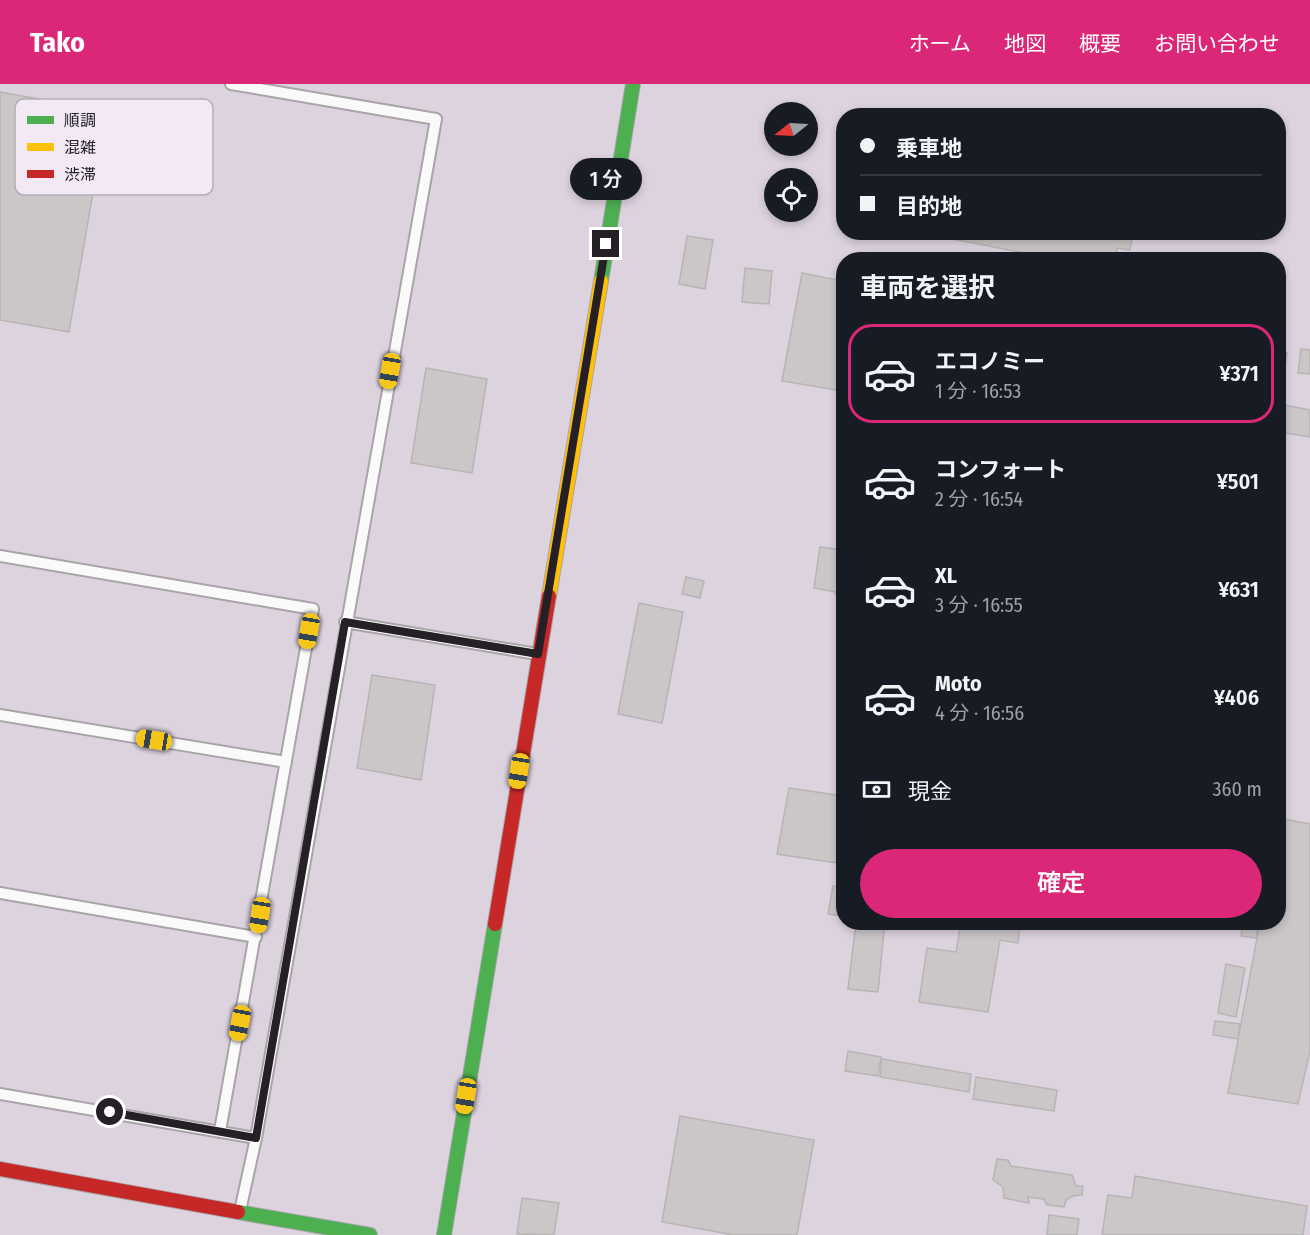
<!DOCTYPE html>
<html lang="ja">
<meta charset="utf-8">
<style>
body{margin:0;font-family:"Fira Sans Condensed","Noto Sans JP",sans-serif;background:#20242c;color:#f1f3f6;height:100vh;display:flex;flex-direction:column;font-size:22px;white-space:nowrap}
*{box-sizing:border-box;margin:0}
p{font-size:20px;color:#9ea1a6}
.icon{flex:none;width:33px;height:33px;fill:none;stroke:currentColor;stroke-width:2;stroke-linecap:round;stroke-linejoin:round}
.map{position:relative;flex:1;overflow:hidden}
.panel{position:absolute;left:836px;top:168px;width:450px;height:678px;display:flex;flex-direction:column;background:#171b24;border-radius:24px;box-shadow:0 3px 9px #0003}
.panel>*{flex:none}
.banner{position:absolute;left:836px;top:24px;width:450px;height:132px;border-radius:24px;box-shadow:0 3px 9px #0003;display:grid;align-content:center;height:132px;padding:0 24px;background:#171b24}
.needle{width:39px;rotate:252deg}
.fabs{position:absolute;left:764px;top:18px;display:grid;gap:12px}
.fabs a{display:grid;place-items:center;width:54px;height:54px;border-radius:50%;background:#171b24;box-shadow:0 3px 9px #0003;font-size:30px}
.end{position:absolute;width:27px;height:27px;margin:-14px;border:8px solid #242025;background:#fff;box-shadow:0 0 0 3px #fff}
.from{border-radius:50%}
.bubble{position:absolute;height:42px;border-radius:21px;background:#171b24;box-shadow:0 3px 9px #0003;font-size:20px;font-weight:600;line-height:42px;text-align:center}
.car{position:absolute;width:18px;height:36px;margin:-18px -9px;border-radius:8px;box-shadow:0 0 4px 2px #0007;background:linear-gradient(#f5c518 24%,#345 0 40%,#f5c518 0 76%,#345 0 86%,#f5c518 0)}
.banner b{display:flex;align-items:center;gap:21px;height:57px;font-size:22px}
.banner b+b{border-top:2px solid #363941}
.banner i{width:15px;height:15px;background:#f1f3f6}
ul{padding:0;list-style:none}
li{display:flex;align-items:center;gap:18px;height:99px;margin:0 12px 9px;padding:0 12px;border:3px solid transparent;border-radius:24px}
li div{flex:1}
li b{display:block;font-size:22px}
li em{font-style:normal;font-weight:600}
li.on{border-color:#db2777}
li>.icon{width:54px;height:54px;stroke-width:1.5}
h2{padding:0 24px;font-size:27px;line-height:72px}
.pay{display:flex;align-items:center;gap:15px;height:66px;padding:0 24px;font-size:22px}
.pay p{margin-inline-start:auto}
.button{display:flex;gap:12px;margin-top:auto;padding:12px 24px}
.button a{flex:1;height:69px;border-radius:36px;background:#db2777;color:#fff;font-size:24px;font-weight:600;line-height:69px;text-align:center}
header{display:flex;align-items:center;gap:36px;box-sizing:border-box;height:84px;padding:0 30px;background:#db2777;color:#fff}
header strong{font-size:28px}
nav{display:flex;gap:33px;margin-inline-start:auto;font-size:21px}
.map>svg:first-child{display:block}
</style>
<header>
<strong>Tako</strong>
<nav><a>ホーム</a><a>地図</a><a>概要</a><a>お問い合わせ</a></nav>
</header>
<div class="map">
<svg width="1310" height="1151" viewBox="0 0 1310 1151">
<rect width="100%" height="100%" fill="#e4dfe5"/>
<path fill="#ddd3df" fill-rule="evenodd" d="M0,0H1310V1151H0ZM774,28H807V62H774ZM843,32H1278V148H843ZM774,94H807V128H774ZM843,176H1278V838H843Z"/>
<g fill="#cbc6c7" stroke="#b7b4b4" stroke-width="1.5">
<polygon points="0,8 107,27 69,248 0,236"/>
<polygon points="938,148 1133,148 1130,166 1117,164 1115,176 1060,176 937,152"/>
<polygon points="687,152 713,156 705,205 679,200"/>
<polygon points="745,184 772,187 769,220 742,218"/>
<polygon points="802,189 843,197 843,307 782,297"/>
<polygon points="1301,265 1310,266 1310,290 1298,289"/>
<polygon points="1278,267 1287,269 1278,329"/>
<polygon points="426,284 487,295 472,389 411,379"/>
<polygon points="1284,321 1310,326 1310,353 1279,348"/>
<polygon points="820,463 843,466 843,514 837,513 835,508 814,504"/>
<polygon points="686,493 704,497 700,514 682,510"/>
<polygon points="639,519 683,528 662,639 618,630"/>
<polygon points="372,591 435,601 421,696 357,684"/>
<polygon points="789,704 843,712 843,780 777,770"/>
<polygon points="1279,734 1310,740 1310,967 1298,1020 1228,1009 1260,838 1278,838"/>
<polygon points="833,802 843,804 843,832 828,830"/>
<polygon points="856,838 885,838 878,908 848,905"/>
<polygon points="961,838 1020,838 1018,859 1000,856 988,928 919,918 927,864 956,868"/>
<polygon points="1243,838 1259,838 1256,854 1241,852"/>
<polygon points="1226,880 1245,884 1236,933 1218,929"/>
<polygon points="1215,937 1240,940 1238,955 1213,951"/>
<polygon points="848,967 881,973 878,992 845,987"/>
<polygon points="882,975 971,990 969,1008 880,993"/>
<polygon points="976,993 1057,1006 1054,1027 973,1015"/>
<polygon points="680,1032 814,1056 797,1151 734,1151 662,1138"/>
<polygon points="997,1075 1008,1076 1011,1082 1072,1091 1076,1102 1083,1102 1082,1111 1073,1112 1066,1116 1064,1123 1047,1121 1044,1115 1028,1113 1029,1119 1004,1114 1003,1103 993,1096"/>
<polygon points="1135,1092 1307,1122 1303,1151 1102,1151 1108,1111 1132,1114"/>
<polygon points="522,1114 559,1119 554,1151 517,1150"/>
<polygon points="1049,1131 1079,1135 1077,1151 1047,1151"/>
</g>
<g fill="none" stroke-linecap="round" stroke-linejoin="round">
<defs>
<g id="lane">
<polyline points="231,0 436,35 256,1054 240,1127"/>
<polyline points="0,472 313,525 220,1047"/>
<polyline points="345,538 537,570"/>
<polyline points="0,631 286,678"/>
<polyline points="0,809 256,853"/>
<polyline points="0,1010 256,1054"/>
</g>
<g id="fast">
<polyline points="601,197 633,0"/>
<polyline points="238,1128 370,1151"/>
<polyline points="444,1151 495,840"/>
</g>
<polyline id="slow" points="549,512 601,197"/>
<g id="jam">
<polyline points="495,840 549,512"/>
<polyline points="0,1085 238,1128"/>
</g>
</defs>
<use href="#lane" stroke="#a8a4a8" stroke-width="14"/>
<use href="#fast" stroke="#a8a4a8" stroke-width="16"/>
<use href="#slow" stroke="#a8a4a8" stroke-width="16"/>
<use href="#jam" stroke="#a8a4a8" stroke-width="16"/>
<use href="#lane" stroke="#fbfafb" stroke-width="10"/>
<use href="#fast" stroke="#4caf50" stroke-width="14"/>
<use href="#slow" stroke="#ffc107" stroke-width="14"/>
<use href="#jam" stroke="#c62828" stroke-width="14"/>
</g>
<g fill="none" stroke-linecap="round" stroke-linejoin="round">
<polyline stroke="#242025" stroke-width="8" points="110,1028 256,1054 345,538 538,570 606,160"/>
</g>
<rect x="15" y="15" width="198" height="96" rx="9" fill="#f2e9f5" stroke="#b4adb7" stroke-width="1.5"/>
<rect x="27" y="32" width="27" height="8" fill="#4caf50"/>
<rect x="27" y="59" width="27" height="8" fill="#ffc107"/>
<rect x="27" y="86" width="27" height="8" fill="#c62828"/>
<g font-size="16" fill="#242025">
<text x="64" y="42">順調</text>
<text x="64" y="69">混雑</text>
<text x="64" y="96">渋滞</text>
</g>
</svg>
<div class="fabs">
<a><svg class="needle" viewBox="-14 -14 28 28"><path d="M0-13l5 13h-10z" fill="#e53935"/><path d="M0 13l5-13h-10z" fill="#9ea1a6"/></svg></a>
<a><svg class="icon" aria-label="locate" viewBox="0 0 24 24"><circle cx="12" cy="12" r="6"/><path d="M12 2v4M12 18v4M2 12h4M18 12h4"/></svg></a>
</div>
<i class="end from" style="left:110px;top:1028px"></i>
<i class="end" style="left:606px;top:160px"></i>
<div class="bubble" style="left:570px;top:74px;width:72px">1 分</div>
<i class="car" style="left:390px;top:287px;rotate:190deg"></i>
<i class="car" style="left:309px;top:547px;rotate:190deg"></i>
<i class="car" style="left:154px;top:656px;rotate:279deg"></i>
<i class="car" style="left:519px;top:687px;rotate:189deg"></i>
<i class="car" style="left:260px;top:831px;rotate:189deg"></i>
<i class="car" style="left:240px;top:939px;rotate:191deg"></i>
<i class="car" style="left:466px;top:1012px;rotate:189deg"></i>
<div class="banner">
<b><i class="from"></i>乗車地</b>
<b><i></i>目的地</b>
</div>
<section class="panel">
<h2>車両を選択</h2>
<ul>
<li class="on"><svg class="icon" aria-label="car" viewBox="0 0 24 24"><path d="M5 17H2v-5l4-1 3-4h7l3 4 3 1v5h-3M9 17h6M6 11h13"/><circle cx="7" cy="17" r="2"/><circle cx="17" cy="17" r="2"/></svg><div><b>エコノミー</b><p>1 分 · 16:53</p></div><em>¥371</em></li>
<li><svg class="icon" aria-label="car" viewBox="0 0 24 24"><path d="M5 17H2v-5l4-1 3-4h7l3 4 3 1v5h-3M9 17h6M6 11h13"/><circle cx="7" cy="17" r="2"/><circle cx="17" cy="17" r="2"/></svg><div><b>コンフォート</b><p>2 分 · 16:54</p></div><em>¥501</em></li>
<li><svg class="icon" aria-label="car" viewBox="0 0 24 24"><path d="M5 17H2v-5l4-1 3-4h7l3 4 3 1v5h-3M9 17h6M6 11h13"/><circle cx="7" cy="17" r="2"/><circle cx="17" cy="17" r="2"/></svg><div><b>XL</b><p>3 分 · 16:55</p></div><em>¥631</em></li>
<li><svg class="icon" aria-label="car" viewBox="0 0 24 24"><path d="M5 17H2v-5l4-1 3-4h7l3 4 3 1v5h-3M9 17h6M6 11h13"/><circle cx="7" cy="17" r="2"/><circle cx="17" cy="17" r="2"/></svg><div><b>Moto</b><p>4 分 · 16:56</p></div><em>¥406</em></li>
</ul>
<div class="pay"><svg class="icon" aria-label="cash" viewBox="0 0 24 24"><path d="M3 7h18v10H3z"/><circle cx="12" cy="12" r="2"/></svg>現金<p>360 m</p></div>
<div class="button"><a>確定</a></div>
</section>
</div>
